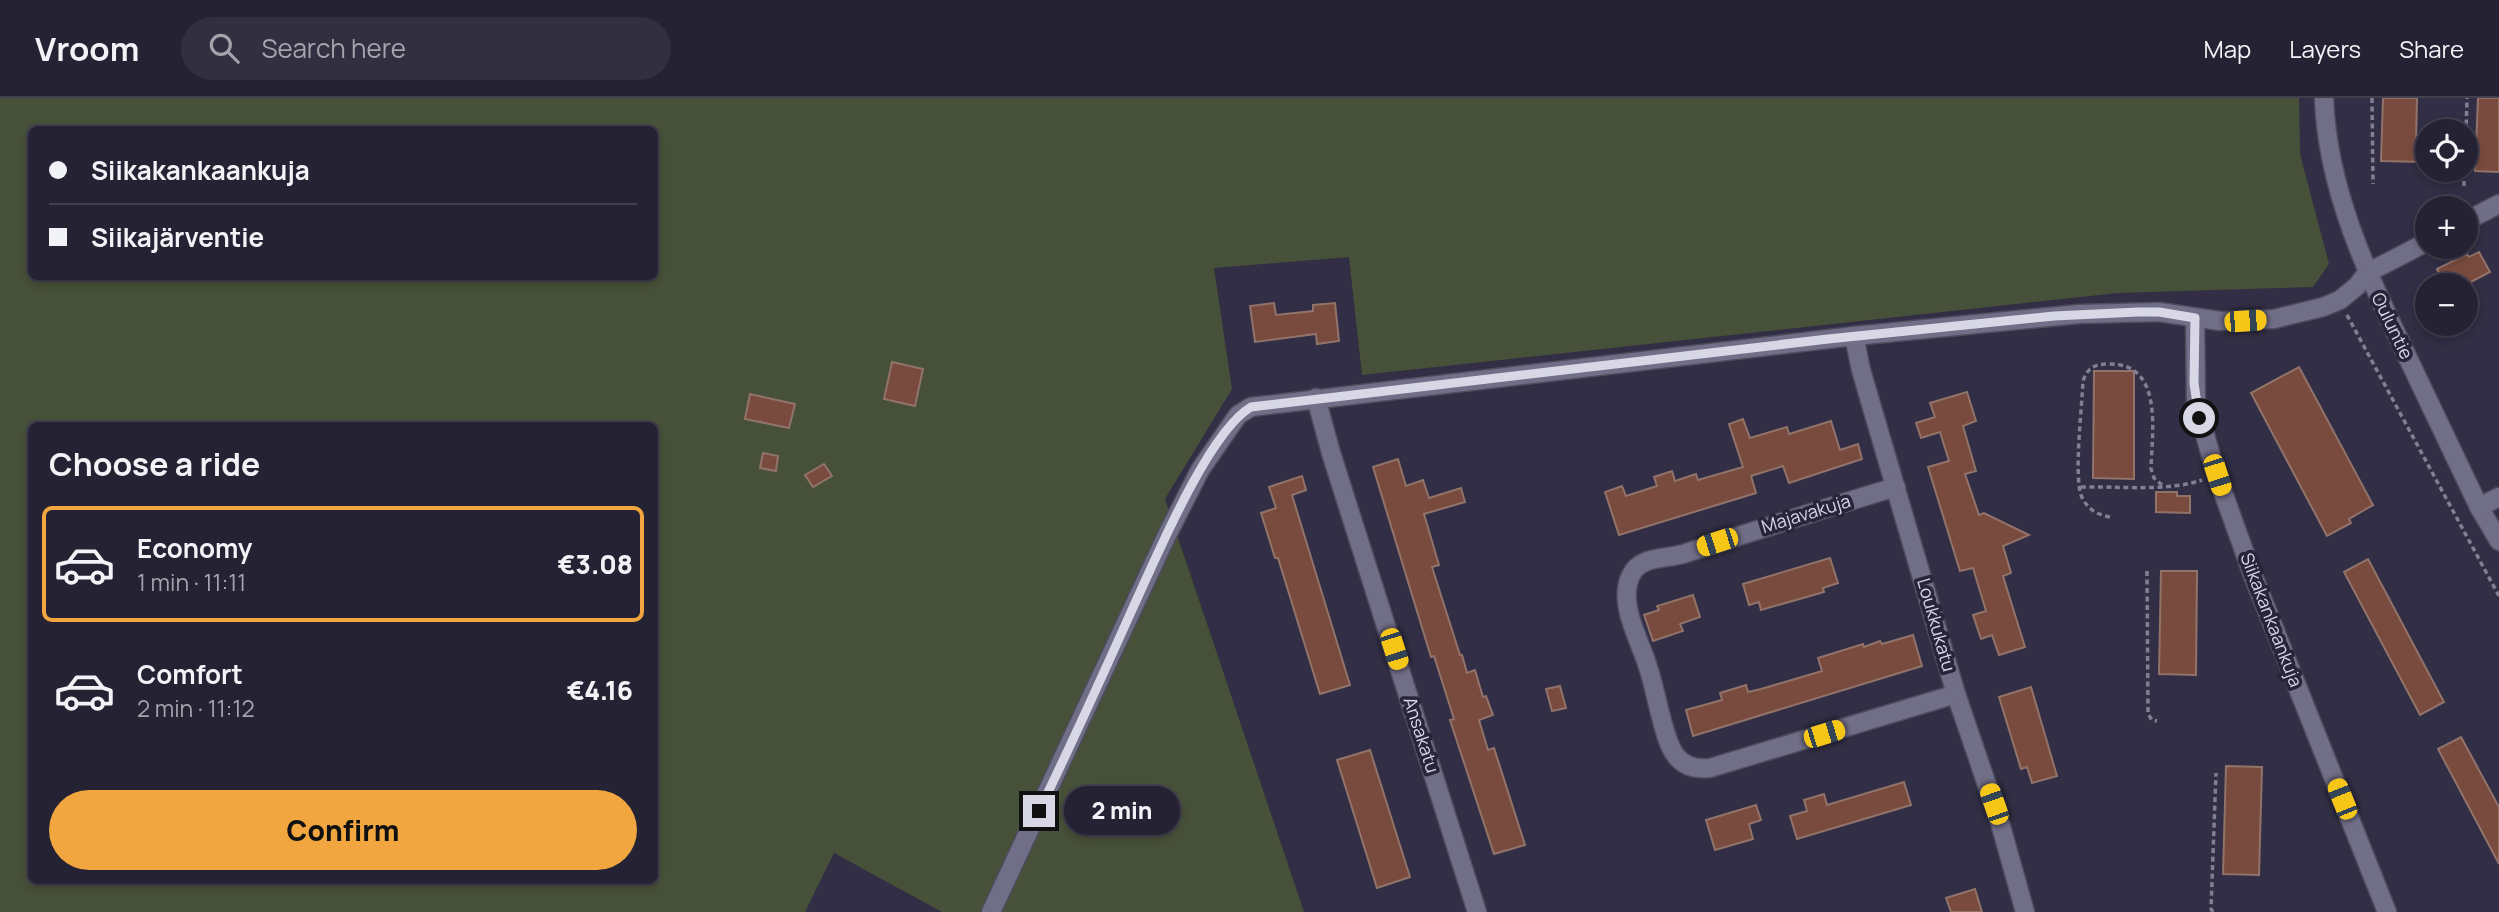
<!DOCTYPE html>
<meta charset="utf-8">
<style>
body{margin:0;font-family:Manrope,sans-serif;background:#312f40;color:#f1f3f6;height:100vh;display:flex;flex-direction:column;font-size:26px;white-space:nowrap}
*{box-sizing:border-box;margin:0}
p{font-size:23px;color:#a3a4ac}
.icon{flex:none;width:38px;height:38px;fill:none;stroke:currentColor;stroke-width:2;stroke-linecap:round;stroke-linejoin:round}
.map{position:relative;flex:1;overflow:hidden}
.sheet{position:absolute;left:28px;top:324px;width:630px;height:462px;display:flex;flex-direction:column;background:#252234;border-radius:10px;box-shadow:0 4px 10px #0003,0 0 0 2px #423f4f}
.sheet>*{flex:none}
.guide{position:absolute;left:28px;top:28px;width:630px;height:154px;border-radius:10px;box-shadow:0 4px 10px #0003,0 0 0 2px #423f4f;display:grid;align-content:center;height:154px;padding:0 21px;background:#252234}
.tools{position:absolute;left:2415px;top:21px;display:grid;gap:14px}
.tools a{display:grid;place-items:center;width:63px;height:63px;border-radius:50%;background:#252234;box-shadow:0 4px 10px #0003,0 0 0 2px #423f4f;font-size:35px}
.end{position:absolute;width:32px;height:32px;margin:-16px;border:9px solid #d8d7e6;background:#111;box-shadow:0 0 0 4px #111}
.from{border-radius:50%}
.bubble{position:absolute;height:49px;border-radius:24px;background:#252234;box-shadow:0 4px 10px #0003,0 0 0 2px #423f4f;font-size:23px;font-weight:800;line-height:49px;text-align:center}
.car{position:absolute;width:21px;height:42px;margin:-21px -10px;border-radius:9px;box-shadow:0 0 5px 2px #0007;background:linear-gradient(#f5c518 24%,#345 0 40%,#f5c518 0 76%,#345 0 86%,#f5c518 0)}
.guide b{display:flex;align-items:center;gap:24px;height:66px;font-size:26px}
.guide b+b{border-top:2px solid #423f4f}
.guide i{width:18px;height:18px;background:#f1f3f6}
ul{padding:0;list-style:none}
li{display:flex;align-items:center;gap:21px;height:116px;margin:0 14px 10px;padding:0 7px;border:4px solid transparent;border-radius:10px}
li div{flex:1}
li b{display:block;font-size:26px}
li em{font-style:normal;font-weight:800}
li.selected{border-color:#f1a63f}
li>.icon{width:63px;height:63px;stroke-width:1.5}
h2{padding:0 21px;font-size:32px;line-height:84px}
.cta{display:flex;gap:14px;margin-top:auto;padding:14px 21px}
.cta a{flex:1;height:80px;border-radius:42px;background:#f1a63f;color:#111;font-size:28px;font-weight:800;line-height:80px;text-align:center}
header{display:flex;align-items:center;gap:42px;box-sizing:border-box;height:98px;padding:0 35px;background:#252234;border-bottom:2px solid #423f4f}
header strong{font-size:33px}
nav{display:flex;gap:38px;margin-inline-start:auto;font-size:24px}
.search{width:490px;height:63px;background:#312f40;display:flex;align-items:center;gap:18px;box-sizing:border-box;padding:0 24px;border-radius:38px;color:#a3a4ac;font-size:26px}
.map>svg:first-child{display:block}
</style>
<header>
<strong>Vroom</strong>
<div class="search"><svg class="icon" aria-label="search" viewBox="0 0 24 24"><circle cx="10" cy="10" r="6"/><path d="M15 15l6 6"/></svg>Search here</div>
<nav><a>Map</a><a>Layers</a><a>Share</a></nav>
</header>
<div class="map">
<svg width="2499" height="814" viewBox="0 0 2499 814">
<rect width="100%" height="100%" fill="#312e45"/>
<path fill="#475038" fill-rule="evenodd" d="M0,0H2299L2300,56L2329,166L2313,189L2118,195L1362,277L1349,159L1214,170L1232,291L1165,401L1304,814H942L834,755L805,814H0ZM32,32H654V178H32ZM32,327H654V782H32Z"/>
<g fill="#794b3e" stroke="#91736a" stroke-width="2">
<polygon points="2383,0 2417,0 2416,46 2423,47 2423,64 2381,63"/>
<polygon points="2478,0 2499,0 2499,74 2475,73"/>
<polygon points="2479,154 2490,174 2465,187 2460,179 2444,187 2437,171 2467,156 2469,159"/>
<polygon points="1274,205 1276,217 1313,213 1313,207 1335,205 1339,243 1317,246 1316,236 1255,244 1250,208"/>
<polygon points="892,264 923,271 915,308 884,301"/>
<polygon points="2299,269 2373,407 2349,421 2351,425 2327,438 2251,295"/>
<polygon points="2094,273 2134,273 2134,381 2093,380"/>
<polygon points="1967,294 1976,323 1963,328 1976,373 1965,376 1979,417 1984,415 2029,437 2003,448 2011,475 2003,478 2025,549 1999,557 1992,537 1981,541 1973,517 1986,513 1973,470 1960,473 1928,369 1949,363 1940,334 1921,340 1916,325 1935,319 1930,305"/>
<polygon points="750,296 795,306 789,330 745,321"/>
<polygon points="1743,321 1750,340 1787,329 1789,336 1831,323 1840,352 1858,346 1862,361 1789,385 1783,368 1751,378 1756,395 1619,437 1605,394 1622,388 1626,398 1657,388 1654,379 1672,373 1675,383 1696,376 1698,382 1743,369 1729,326"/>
<polygon points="763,355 778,358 776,373 760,370"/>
<polygon points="1398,361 1406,388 1423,382 1429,400 1461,390 1465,404 1424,416 1439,467 1432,469 1460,557 1462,557 1467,575 1475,572 1483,599 1486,598 1493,617 1479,622 1488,652 1494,650 1525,747 1494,756 1450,622 1454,621 1434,558 1431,559 1373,369"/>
<polygon points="824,366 832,378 813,389 805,377"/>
<polygon points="1302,378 1306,392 1292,397 1350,587 1320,596 1278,460 1275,460 1261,415 1276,410 1269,389"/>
<polygon points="2156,394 2177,394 2177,398 2190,398 2190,415 2156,414"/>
<polygon points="1830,460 1838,485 1823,490 1824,494 1761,512 1759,504 1749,507 1743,486"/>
<polygon points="2368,461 2444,604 2420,617 2344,474"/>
<polygon points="2161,473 2197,473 2196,577 2159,576"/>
<polygon points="1693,497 1700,519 1680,526 1683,533 1653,543 1644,517 1659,512 1657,508"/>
<polygon points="1913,537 1922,568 1693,638 1686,612 1722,602 1720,595 1746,587 1748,594 1761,591 1822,573 1818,560 1863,546 1864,549 1880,543 1882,546"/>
<polygon points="1560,588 1566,610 1552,613 1546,591"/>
<polygon points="2031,589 2057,678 2032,685 2027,669 2021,671 1999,599"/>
<polygon points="2461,639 2499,709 2499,766 2438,651"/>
<polygon points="1370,652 1410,779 1377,790 1337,662"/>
<polygon points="2226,668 2262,669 2259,777 2223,776"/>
<polygon points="1904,684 1911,707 1797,741 1790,718 1807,713 1804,702 1824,696 1827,707"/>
<polygon points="1756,707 1761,722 1749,726 1753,741 1715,752 1706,722"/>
<polygon points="1975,791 1982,814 1951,814 1946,800"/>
</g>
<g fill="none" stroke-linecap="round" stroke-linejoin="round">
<defs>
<g id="minor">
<path d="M2324,0C2327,91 2367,175 2406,256C2430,307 2455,358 2479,409L2499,443"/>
<polyline points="2466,123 2499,106"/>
<polyline points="2195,220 2196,305 2215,372 2252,475 2387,814"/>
<polyline points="1854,238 1861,272 1956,596 2000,725 2025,814"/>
<polyline points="1316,300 1331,355 1477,814"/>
<path d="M1896,389C1825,410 1754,433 1683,456C1666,461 1640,458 1631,477C1617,505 1640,542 1648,569C1653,584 1656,600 1660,615C1668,645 1673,674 1710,670L1956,596"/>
<polyline points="2479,409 2499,399"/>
<polyline points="991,814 1167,437 1200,372 1238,317 1251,309 1854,238 2079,216 2159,214 2220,223 2274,221 2323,209 2340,202 2357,188 2367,175 2427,144"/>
</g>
</defs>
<use href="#minor" stroke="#4e4c5f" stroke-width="21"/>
<g stroke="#817f92" stroke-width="3.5" stroke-dasharray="5 3.5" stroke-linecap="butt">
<polyline points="2372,0 2373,86"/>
<polyline points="2466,35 2467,0"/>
<polyline points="2464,88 2464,72"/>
<polyline points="2347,217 2499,498"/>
<path d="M2081,389C2117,388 2167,394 2202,382"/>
<path d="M2110,419C2097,417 2086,410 2081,397C2074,375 2082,309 2083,283C2087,271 2094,266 2107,266C2164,264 2152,332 2151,371L2154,380L2163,388"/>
<polyline points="2147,473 2148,616 2152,622 2157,623"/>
<polyline points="2213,814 2211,811 2216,675"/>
</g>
<use href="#minor" stroke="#716e88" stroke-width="18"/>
</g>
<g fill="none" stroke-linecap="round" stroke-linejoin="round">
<path stroke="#d8d7e6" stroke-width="9" d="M1039,713C1071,647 1101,581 1131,514C1154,465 1207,335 1251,309L1828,241L2054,218L2138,214H2159L2195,220L2194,285L2199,320"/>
</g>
<g text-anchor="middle" stroke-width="7" stroke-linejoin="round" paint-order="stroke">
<g font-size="18" fill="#d8d7e6" stroke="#28243b">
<text transform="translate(2392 228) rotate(64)" y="6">Ouluntie</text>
<text transform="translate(1806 416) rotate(-17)" y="6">Majavakuja</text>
<text transform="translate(2271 522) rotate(69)" y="6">Siikakankaankuja</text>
<text transform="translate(1936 527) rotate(74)" y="6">Loukkukatu</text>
<text transform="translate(1421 637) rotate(72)" y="6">Ansakatu</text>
</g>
</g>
</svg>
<div class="tools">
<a><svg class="icon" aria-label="locate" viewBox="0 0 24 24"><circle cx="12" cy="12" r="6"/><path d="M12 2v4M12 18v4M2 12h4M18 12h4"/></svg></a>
<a>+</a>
<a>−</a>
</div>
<i class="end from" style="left:2199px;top:320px"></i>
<i class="end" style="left:1039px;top:713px"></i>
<div class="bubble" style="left:1064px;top:688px;width:116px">2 min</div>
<i class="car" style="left:2245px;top:223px;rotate:86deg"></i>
<i class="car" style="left:2217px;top:377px;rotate:162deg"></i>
<i class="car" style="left:1717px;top:444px;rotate:252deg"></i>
<i class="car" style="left:1394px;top:551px;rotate:162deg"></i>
<i class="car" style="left:1824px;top:636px;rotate:73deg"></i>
<i class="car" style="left:2342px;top:701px;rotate:338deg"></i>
<i class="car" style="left:1994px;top:706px;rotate:341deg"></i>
<div class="guide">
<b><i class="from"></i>Siikakankaankuja</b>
<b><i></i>Siikajärventie</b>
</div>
<section class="sheet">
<h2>Choose a ride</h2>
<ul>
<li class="selected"><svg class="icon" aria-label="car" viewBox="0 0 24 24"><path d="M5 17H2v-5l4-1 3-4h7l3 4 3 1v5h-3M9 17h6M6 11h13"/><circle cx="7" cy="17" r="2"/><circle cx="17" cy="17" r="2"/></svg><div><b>Economy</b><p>1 min · 11:11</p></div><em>€3.08</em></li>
<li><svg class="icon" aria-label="car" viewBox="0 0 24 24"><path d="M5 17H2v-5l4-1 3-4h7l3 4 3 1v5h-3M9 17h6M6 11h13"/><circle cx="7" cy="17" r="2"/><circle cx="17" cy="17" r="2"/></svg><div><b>Comfort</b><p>2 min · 11:12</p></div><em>€4.16</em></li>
</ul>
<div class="cta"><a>Confirm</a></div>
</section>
</div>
